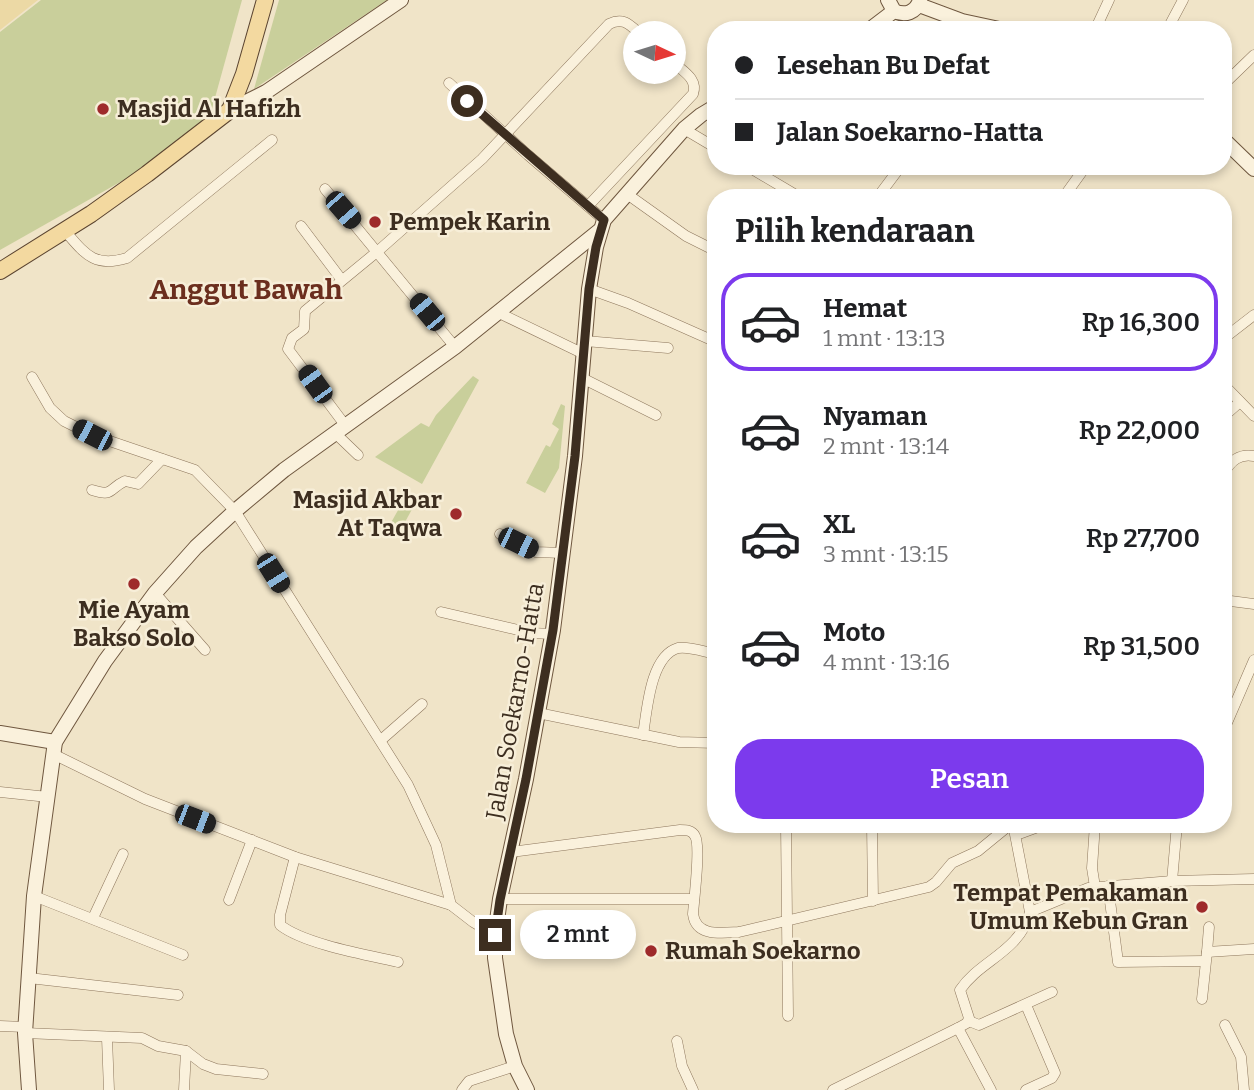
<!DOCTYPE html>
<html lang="id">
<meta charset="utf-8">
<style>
body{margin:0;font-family:Bitter,serif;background:#f2f2f2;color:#202124;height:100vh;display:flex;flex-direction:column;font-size:26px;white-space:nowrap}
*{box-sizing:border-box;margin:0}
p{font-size:23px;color:#757577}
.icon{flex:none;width:38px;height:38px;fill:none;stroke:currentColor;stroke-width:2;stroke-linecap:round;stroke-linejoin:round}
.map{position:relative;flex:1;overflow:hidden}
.details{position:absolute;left:707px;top:189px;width:525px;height:644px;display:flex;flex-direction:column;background:#fff;border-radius:28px;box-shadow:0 4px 10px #0003}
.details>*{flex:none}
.top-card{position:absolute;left:707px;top:21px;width:525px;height:154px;border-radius:28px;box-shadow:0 4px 10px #0003;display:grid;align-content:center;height:154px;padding:0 28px;background:#fff}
.needle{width:46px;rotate:94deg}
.tools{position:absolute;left:623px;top:21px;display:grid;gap:14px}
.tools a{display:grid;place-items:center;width:63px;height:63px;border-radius:50%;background:#fff;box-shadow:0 4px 10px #0003;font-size:35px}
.end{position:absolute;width:32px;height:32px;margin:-16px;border:9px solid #3d2e20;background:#fff;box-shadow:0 0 0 4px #fff}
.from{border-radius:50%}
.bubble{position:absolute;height:49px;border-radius:24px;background:#fff;box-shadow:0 4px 10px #0003;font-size:23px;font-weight:600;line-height:49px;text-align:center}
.car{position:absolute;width:21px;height:42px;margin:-21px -10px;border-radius:9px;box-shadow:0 0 5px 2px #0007;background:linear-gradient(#222 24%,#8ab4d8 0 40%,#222 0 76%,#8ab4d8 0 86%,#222 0)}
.top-card b{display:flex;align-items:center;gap:24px;height:66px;font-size:26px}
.top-card b+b{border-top:2px solid #e0e0e0}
.top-card i{width:18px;height:18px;background:#202124}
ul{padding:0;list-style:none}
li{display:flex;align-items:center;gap:21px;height:98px;margin:0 14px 10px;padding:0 14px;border:4px solid transparent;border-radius:28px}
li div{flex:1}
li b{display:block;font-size:26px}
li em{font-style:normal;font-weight:600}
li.current{border-color:#7c3aed}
li>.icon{width:63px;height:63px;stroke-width:1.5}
h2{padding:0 28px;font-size:32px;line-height:84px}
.primary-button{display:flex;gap:14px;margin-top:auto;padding:14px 28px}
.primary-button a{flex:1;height:80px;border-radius:28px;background:#7c3aed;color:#fff;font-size:28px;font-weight:600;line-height:80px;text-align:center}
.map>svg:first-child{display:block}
</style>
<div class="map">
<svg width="1254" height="1090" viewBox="0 0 1254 1090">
<rect width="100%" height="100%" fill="#f0e4c8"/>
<g fill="#c9cf9b">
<polygon points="41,0 242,0 205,134 0,250 0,32"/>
<polygon points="279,0 387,0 254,89"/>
<polygon points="473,376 479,380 422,484 375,457 421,423 429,427 436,415"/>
<polygon points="561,404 565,406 559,468 545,493 526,483 546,445 550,447 559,429 552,424"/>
<polygon points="406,496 416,502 399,533 388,528"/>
</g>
<polygon fill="#ecd9a5" points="0,0 38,0 0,30"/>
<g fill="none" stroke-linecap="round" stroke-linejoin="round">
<defs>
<g id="street">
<polyline points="1095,30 1109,0"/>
<polyline points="1167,30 1183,0"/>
<polyline points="449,83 528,155 604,220"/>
<polyline points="1223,85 1254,55"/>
<polyline points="684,129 716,148"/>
<polyline points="747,166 801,198"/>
<polyline points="325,189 455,347"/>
<polyline points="627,194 686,236 716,251"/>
<polyline points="877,198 901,166"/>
<polyline points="1063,198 1086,166"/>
<path d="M588,206L693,94C698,79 684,72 674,63"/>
<polyline points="301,226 341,279"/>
<path d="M65,231C85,254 94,268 127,258L272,140"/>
<polyline points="589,289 628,303 716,342"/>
<polyline points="497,312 584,354"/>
<polyline points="1223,339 1254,315"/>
<polyline points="585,341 668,348"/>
<polyline points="32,377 50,408 64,421 92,435 195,470 235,511 408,785 436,845 451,905 473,922 495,935"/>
<polyline points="582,378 656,415"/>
<polyline points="1223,384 1254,416"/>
<polyline points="1223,417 1240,402"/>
<path d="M345,425L288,349L292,338L304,329L305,311L378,251L482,159L609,24C623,17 629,24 639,33"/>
<polyline points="335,433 358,455"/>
<path d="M1223,474C1231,461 1239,453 1254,456"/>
<path d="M92,490C114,497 108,489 125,481L138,484L162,459"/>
<polyline points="500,534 536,552 563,553"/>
<polyline points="155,593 205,650"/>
<polyline points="1223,600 1254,604"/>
<polyline points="441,612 531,633 552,634"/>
<polyline points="538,713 679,742 716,743"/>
<polyline points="1223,732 1254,660"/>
<path d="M643,735C647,711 650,656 678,648C689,646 705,652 716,654"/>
<polyline points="381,740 422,704"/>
<polyline points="53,754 145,799 295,857 451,905"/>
<polyline points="0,792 48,797"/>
<polyline points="786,824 788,1016"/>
<polyline points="872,824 873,901"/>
<polyline points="1095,824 1092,868 1095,887"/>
<polyline points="1016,835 1046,824"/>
<path d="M511,852L680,830C686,830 692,830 695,836C701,846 694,899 693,914C696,937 721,933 739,932L929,887L936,882L952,863L978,851L1011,824"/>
<path d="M295,857L280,915V925C304,944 367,955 398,962"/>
<polyline points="1172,881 1177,824"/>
<polyline points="1108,886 1118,962 1205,961"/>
<polyline points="34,896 183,955"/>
<polyline points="500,899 694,899"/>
<polyline points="229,900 252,840"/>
<polyline points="1030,912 1088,888 1172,881 1254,879"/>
<polyline points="93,918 123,854"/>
<polyline points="1207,952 1209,927"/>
<polyline points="29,978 178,995"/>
<polyline points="1202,999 1207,952 1254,949"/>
<polyline points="969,1021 979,1025 1052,992"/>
<polyline points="1225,1025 1241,1057 1244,1090"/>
<polyline points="0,1026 25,1027"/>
<polyline points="25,1033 142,1038 158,1046 186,1051 203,1064 216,1069 263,1074"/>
<polyline points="107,1038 109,1090"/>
<polyline points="677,1041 682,1066 693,1090"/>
<polyline points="184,1090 186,1051"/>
<polyline points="462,1090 469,1081 515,1066"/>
<polyline points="833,1090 958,1028"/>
<path d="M991,1090L958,1028L967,1023L969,1018L960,990C980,960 1020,952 1030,912L1013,824"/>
<polyline points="1026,1090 1052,1078 1055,1073 1026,1005"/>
</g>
<g id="secondary">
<path d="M888,0L894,11C905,16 916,13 920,0"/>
<polyline points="919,5 962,21 1004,30"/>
<polyline points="869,30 894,11"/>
<polyline points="230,110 266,92 401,0"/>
<polyline points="1223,139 1254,169"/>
<polyline points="0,733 55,742"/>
<polyline points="29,1090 25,1033 34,896 55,742 105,661 155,593 196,547 235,511 284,470 455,347 599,231"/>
<polyline points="527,1090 515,1066 506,1034 495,958 495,935 500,899 526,779 553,630 575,456 589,289 596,247 604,220 684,129 701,115 716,106"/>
</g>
<polyline id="primary" points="0,271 91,214 147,174 230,110 244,74 265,0"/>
</defs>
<use href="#street" stroke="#8d765c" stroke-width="11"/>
<use href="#secondary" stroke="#6f573f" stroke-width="16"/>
<use href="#primary" stroke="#5b4430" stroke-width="18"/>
<use href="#street" stroke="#faf1dc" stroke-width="10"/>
<use href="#secondary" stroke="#faf1dc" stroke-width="14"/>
<use href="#primary" stroke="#f3d9a0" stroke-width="16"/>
</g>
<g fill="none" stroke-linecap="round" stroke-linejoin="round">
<polyline stroke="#3d2e20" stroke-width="9" points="467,101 604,220 596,247 589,289 575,456 553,630 526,779 500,900 495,935"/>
</g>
<g fill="#9e2a2b" stroke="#f7eed8" stroke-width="2.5">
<circle cx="103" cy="109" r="7"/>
<circle cx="375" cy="222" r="7"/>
<circle cx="456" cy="514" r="7"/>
<circle cx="134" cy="584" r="7"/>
<circle cx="1202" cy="907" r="7"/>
<circle cx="651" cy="951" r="7"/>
</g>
<g text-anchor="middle" stroke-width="5" stroke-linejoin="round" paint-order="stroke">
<g font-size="24" font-weight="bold" fill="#3d2e20" stroke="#f7eed8" text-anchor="start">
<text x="117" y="117">Masjid Al Hafizh</text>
<text x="389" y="230">Pempek Karin</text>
<text x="442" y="508" text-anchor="end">Masjid Akbar<tspan x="442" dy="28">At Taqwa</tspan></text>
<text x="134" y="618" text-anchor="middle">Mie Ayam<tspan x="134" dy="28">Bakso Solo</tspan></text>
<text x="1188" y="901" text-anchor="end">Tempat Pemakaman<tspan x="1188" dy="28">Umum Kebun Gran</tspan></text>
<text x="665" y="959">Rumah Soekarno</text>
</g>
<g font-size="24" fill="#3d2e20" stroke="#f7eed8">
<text transform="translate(515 701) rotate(-80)" y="8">Jalan Soekarno-Hatta</text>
</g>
<g font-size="28" font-weight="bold" fill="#6b2e1e" stroke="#f7eed8">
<text x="246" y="299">Anggut Bawah</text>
</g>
</g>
</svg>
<div class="tools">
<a><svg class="needle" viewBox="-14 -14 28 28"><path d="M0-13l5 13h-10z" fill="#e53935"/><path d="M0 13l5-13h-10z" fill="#757577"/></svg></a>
</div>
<i class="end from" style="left:467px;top:101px"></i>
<i class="end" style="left:495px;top:935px"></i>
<div class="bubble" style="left:520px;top:910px;width:116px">2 mnt</div>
<i class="car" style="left:343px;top:210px;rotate:139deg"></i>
<i class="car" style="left:427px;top:312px;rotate:320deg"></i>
<i class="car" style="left:315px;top:384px;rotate:324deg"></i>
<i class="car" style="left:92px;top:435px;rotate:297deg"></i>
<i class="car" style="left:518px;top:543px;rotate:116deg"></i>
<i class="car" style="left:273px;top:573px;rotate:148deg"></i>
<i class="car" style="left:195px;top:819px;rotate:111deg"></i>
<div class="top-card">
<b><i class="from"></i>Lesehan Bu Defat</b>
<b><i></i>Jalan Soekarno-Hatta</b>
</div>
<section class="details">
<h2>Pilih kendaraan</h2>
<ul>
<li class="current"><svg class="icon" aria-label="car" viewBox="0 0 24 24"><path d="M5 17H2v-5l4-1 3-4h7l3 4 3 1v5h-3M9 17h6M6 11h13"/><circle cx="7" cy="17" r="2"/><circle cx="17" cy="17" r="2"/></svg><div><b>Hemat</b><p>1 mnt · 13:13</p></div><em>Rp 16,300</em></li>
<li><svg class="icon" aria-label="car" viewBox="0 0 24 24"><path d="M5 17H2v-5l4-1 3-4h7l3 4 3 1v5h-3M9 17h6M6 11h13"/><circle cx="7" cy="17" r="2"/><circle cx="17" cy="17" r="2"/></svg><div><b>Nyaman</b><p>2 mnt · 13:14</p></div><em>Rp 22,000</em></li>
<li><svg class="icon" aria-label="car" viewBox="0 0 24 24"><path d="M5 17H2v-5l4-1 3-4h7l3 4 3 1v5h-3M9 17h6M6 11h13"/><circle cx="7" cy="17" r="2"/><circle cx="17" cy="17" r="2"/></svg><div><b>XL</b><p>3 mnt · 13:15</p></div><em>Rp 27,700</em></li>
<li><svg class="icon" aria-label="car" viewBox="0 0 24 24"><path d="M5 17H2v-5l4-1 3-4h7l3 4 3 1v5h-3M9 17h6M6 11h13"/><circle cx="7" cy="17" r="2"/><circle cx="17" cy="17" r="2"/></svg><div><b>Moto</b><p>4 mnt · 13:16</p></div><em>Rp 31,500</em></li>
</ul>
<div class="primary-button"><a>Pesan</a></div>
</section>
</div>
